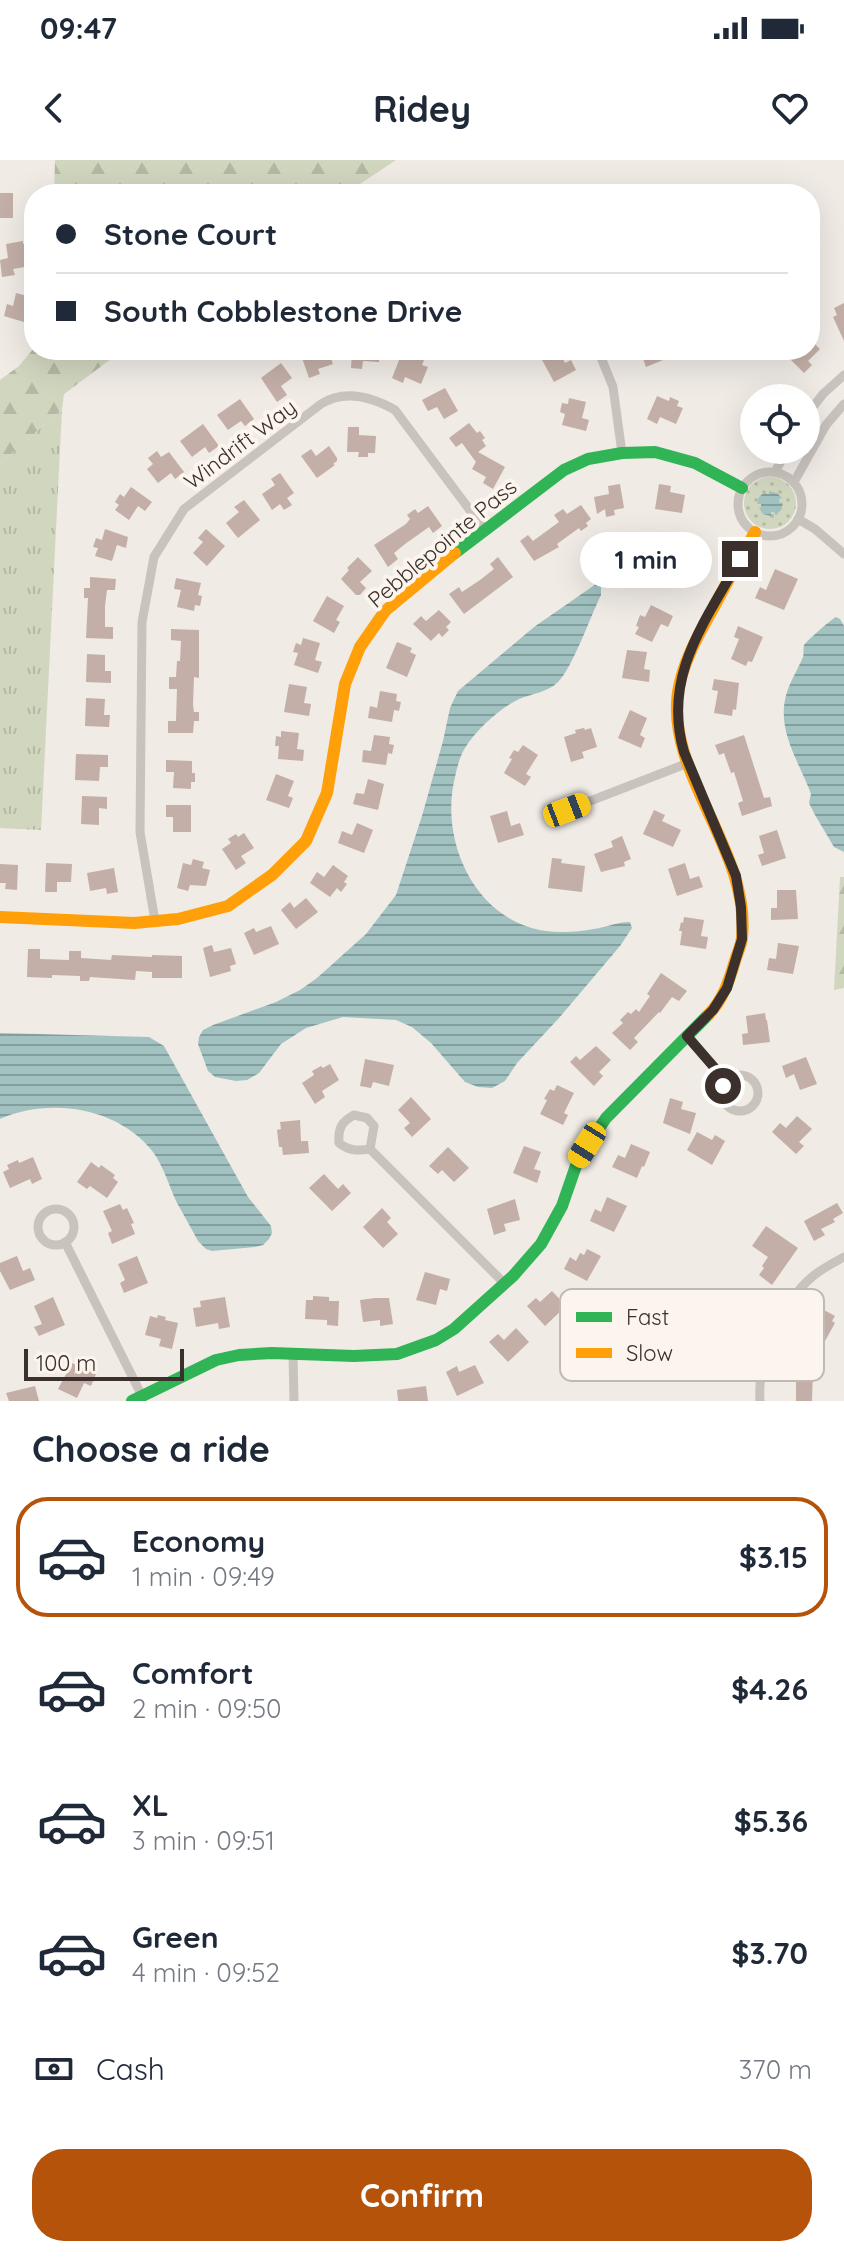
<!DOCTYPE html>
<meta charset="utf-8">
<style>
body{margin:0;font-family:Quicksand,sans-serif;background:#f2f2f3;color:#1f2937;height:100vh;display:flex;flex-direction:column;font-size:30px;white-space:nowrap}
*{box-sizing:border-box;margin:0}
p{font-size:26px;color:#747a83}
.icon{flex:none;width:44px;height:44px;fill:none;stroke:currentColor;stroke-width:2;stroke-linecap:round;stroke-linejoin:round}
.map{position:relative;height:1241px;overflow:hidden}
.panel{display:flex;flex-direction:column;background:#fff;flex:1}
.panel>*{flex:none}
.banner{position:absolute;left:24px;top:24px;width:796px;height:176px;border-radius:32px;box-shadow:0 8px 32px #0002;display:grid;align-content:center;height:176px;padding:0 32px;background:#fff}
.tools{position:absolute;left:740px;top:224px;display:grid;gap:16px}
.tools a{display:grid;place-items:center;width:80px;height:80px;border-radius:50%;background:#fff;box-shadow:0 8px 32px #0002;font-size:40px}
.scale{position:absolute;left:24px;bottom:20px;width:160px;box-sizing:border-box;padding-left:8px;border:4px solid #3b302b;border-top:0;font-size:22px;line-height:28px;white-space:nowrap;color:#3b302b;-webkit-text-stroke:6px #fbf5ee;paint-order:stroke}
.end{position:absolute;width:36px;height:36px;margin:-18px;border:10px solid #3b302b;background:#fff;box-shadow:0 0 0 4px #fff}
.from{border-radius:50%}
.bubble{position:absolute;height:56px;border-radius:28px;background:#fff;box-shadow:0 8px 32px #0002;font-size:26px;font-weight:700;line-height:56px;text-align:center}
.car{position:absolute;width:24px;height:48px;margin:-24px -12px;border-radius:10px;box-shadow:0 0 6px 2px #0007;background:linear-gradient(#f5c518 24%,#345 0 40%,#f5c518 0 76%,#345 0 86%,#f5c518 0)}
.banner b{display:flex;align-items:center;gap:28px;height:76px;font-size:30px}
.banner b+b{border-top:2px solid #e0e1e3}
.banner i{width:20px;height:20px;background:#1f2937}
ul{padding:0;list-style:none}
li{display:flex;align-items:center;gap:24px;height:120px;margin:0 16px 12px;padding:0 16px;border:4px solid transparent;border-radius:32px}
li div{flex:1}
li b{display:block;font-size:30px}
li em{font-style:normal;font-weight:700}
li.selected{border-color:#b45309}
li>.icon{width:72px;height:72px;stroke-width:1.5}
h2{padding:0 32px;font-size:36px;line-height:96px}
.pay{display:flex;align-items:center;gap:20px;height:88px;padding:0 32px;font-size:30px}
.pay p{margin-inline-start:auto}
.primary-button{display:flex;gap:16px;margin-top:auto;padding:16px 32px}
.primary-button a{flex:1;height:92px;border-radius:32px;background:#b45309;color:#fff;font-size:32px;font-weight:700;line-height:92px;text-align:center}
.status{display:flex;justify-content:space-between;align-items:center;height:56px;padding:0 40px;background:#fff;direction:ltr}
.status svg{height:22px;fill:currentColor}
header{display:flex;justify-content:space-between;align-items:center;height:104px;padding:0 32px;background:#fff;font-size:36px;font-weight:700}
.map>svg:first-child{display:block}
</style>
<div class="status"><b>09:47</b><svg viewBox="0 0 49 12"><path d="M0 12V9h3v3zM5 12V6h3v6zM10 12V3h3v9zM15 12V0h3v12zM26 1h20v11H26zM47 4h2v5h-2z"/></svg></div>
<header><svg class="icon" aria-label="back" viewBox="0 0 24 24"><path d="M15 5l-7 7 7 7"/></svg>Ridey<svg class="icon" aria-label="heart" viewBox="0 0 24 24"><path d="M12 20l-8-8c-3-5 5-10 8-4 3-6 11-1 8 4z"/></svg></header>
<div class="map">
<svg width="844" height="1241" viewBox="0 0 844 1241">
<defs>
<pattern id="grass-dots" width="8" height="8" patternUnits="userSpaceOnUse" patternTransform="scale(2)"><rect width="8" height="8" fill="#d1d6bf"/><path d="M2 2h.1M6 6h.1" fill="none" stroke="#b4b8a4" stroke-width="1.8" stroke-linecap="round"/></pattern>
<pattern id="forest-firs" width="22" height="20" patternUnits="userSpaceOnUse" patternTransform="scale(2)"><rect width="22" height="20" fill="#d1d6bf"/><path d="M5 1l3.5 6h-7zM16 11l3.5 6h-7z" fill="#b4b8a4"/></pattern>
<pattern id="park-tufts" width="24" height="20" patternUnits="userSpaceOnUse" patternTransform="scale(2)"><rect width="24" height="20" fill="#d1d6bf"/><path d="M3 7l-1-3M5 7V3M7 7l1-3M15 17l-1-3M17 17v-4M19 17l1-3" fill="none" stroke="#b4b8a4"/></pattern>
<pattern id="water-rules" width="6" height="5" patternUnits="userSpaceOnUse" patternTransform="scale(2)"><rect width="6" height="5" fill="#a1c2c1"/><path d="M0 2.5h6" fill="none" stroke="#849e9d"/></pattern>
</defs>
<rect width="100%" height="100%" fill="#f0ebe5"/>
<circle fill="url(#grass-dots)" cx="770" cy="343" r="26"/>
<g fill="url(#forest-firs)">
<polygon points="55,0 396,0 345,34 54,34"/>
<polygon points="34,188 34,190 123,190 64,234 62,249 0,304 0,220 19,206"/>
<polygon points="840,717 844,717 844,828 834,830"/>
</g>
<polygon fill="url(#park-tufts)" points="62,249 41,670 0,668 0,304"/>
<g fill="url(#water-rules)">
<polygon points="769,331 777,333 782,338 779,339 779,342 783,343 781,350 776,355 774,352 771,352 771,356 763,354 759,348 761,347 761,344 757,344 759,337 765,332 767,334 769,334"/>
<path d="M596,424L601,427V435C591,455 572,509 558,522C548,532 531,534 519,539C499,549 477,569 465,588C460,596 457,607 455,617C439,681 475,761 546,771C561,773 579,772 594,769C607,767 617,762 630,762L632,768L620,786L559,858L517,903L505,921L492,928L478,927L465,922L431,883L412,867L396,860L343,857L306,868L281,884L259,913L247,920L236,921L215,917L208,911L198,884L199,877L203,870L213,865L276,842L300,830L317,818L366,774L396,735L422,656L443,581L450,548L458,531L534,467Z"/>
<path d="M836,457L840,459L844,466V692L834,687L815,655L809,643L811,634C799,601 775,569 787,532C791,520 798,509 803,497C804,494 803,489 804,485C805,483 831,459 836,457Z"/>
<path d="M0,873L149,877L164,886L248,1037L271,1066L272,1073L269,1079L263,1085L255,1087L212,1091L206,1089L198,1081C191,1068 184,1055 177,1043C169,1026 164,1007 153,992C118,947 50,937 0,959Z"/>
</g>
<g fill="#c3afa7">
<rect x="0" y="33" width="13" height="25"/>
<polygon points="23,81 23,84 26,83 30,106 13,109 15,115 2,117 0,100 8,98 6,84"/>
<polygon points="16,133 31,137 24,162 4,156 7,144 13,146"/>
<polygon points="844,143 844,181 833,157 837,155 834,148"/>
<polygon points="810,179 820,189 808,201 812,205 804,213 785,194 789,190 810,190"/>
<polygon points="314,190 328,190 333,204 318,209 320,214 309,218 301,195"/>
<polygon points="352,190 380,190 379,202 363,201 362,209 351,208"/>
<polygon points="556,190 558,190 565,203 571,200 576,210 554,222 541,198"/>
<polygon points="640,190 659,190 663,200 646,207"/>
<polygon points="401,195 414,200 416,196 424,200 422,205 428,207 421,224 405,217 403,223 392,218"/>
<polygon points="281,203 292,218 281,226 287,235 277,242 261,218"/>
<polygon points="445,228 458,251 444,259 437,247 428,251 422,240"/>
<polygon points="657,236 669,241 670,237 679,241 677,246 683,248 676,264 660,257 657,264 647,259"/>
<polygon points="569,238 586,242 582,258 589,260 586,271 562,265 565,254 560,252 562,243 568,244"/>
<polygon points="240,239 254,259 245,266 241,261 228,270 217,255"/>
<polygon points="754,239 754,268 742,262 746,255 743,253 748,243 751,245"/>
<polygon points="469,263 477,273 480,271 485,278 482,280 486,286 478,292 505,307 493,329 483,323 486,317 472,309 476,302 462,283 456,287 449,278"/>
<polygon points="203,264 219,286 209,293 205,287 192,297 180,281"/>
<polygon points="348,267 359,267 359,275 376,276 375,293 368,293 368,297 358,297 359,292 347,292"/>
<polygon points="329,286 337,298 337,301 333,304 335,305 317,318 301,296 311,289 316,296"/>
<polygon points="157,291 161,297 169,292 184,312 175,319 171,313 158,323 147,309 153,304 148,298"/>
<polygon points="280,313 294,333 287,338 292,345 284,350 280,344 272,350 262,334 275,325 271,319"/>
<polygon points="620,324 624,348 614,350 615,355 606,357 605,349 597,354 594,337 609,334 608,326"/>
<polygon points="659,324 671,326 670,332 685,335 682,353 655,349"/>
<polygon points="131,327 152,342 145,351 138,346 129,360 115,350 119,345 115,342 120,334 124,337"/>
<polygon points="244,340 260,360 238,378 226,363 239,352 234,347"/>
<polygon points="581,345 591,359 586,363 588,366 581,371 579,368 557,384 559,387 534,401 520,381 528,375 533,381 559,362 554,355 563,349 567,354"/>
<polygon points="428,346 442,366 433,373 429,367 405,384 394,393 398,399 388,407 374,385 406,364 410,359 407,355 415,349 418,353"/>
<polygon points="105,369 128,377 126,388 117,385 112,401 95,396 98,388 93,387 96,378 102,380"/>
<polygon points="206,369 225,386 207,406 193,393 203,382 198,378"/>
<polygon points="679,387 698,396 691,412 695,414 690,425 666,413"/>
<polygon points="358,397 372,411 360,422 366,428 360,435 356,435 341,419 349,410 347,408"/>
<polygon points="498,397 513,417 464,454 449,434 459,427 462,432 480,420 494,409 490,404"/>
<polygon points="775,409 798,419 784,450 755,438 760,427 766,430"/>
<polygon points="90,417 116,419 115,430 107,430 105,446 105,467 113,467 113,479 86,478 88,438 84,438 84,428 90,428"/>
<polygon points="176,418 201,423 198,435 202,436 200,446 195,445 194,451 177,447 181,430 174,429"/>
<polygon points="327,436 344,446 336,460 340,462 334,473 313,461"/>
<polygon points="651,445 673,456 668,467 661,464 652,482 635,474 639,467 636,466 640,455 645,457"/>
<polygon points="439,450 451,462 446,467 449,470 442,477 439,473 431,481 413,464 421,456 426,461"/>
<polygon points="738,466 763,477 752,502 748,501 746,506 731,499 739,479 734,477"/>
<polygon points="171,469 199,470 199,518 194,517 193,545 194,552 199,552 199,561 194,561 193,573 168,573 168,561 176,561 177,529 169,529 169,517 176,517 177,501 180,501 181,481 171,480"/>
<polygon points="303,478 320,483 315,500 322,502 318,513 294,505 298,493 293,492 296,483 301,485"/>
<polygon points="397,482 412,488 410,492 416,495 407,517 386,508"/>
<polygon points="627,490 647,492 644,509 650,510 649,522 622,518"/>
<polygon points="87,494 105,495 105,511 111,511 111,523 86,522"/>
<polygon points="714,519 739,523 736,550 733,549 732,556 714,553 718,531 712,530"/>
<polygon points="289,524 307,527 304,543 311,544 309,556 284,552"/>
<polygon points="380,531 397,534 396,541 401,542 399,551 394,550 392,562 368,558 370,546 377,548"/>
<polygon points="86,538 105,539 104,555 110,555 109,567 85,566"/>
<polygon points="630,550 647,558 640,575 645,578 641,588 618,578"/>
<polygon points="584,568 585,570 591,568 597,587 582,592 584,598 571,602 564,577 576,573 575,570"/>
<polygon points="281,571 299,573 297,589 304,590 303,601 278,599 279,586 275,586 276,576 281,577"/>
<polygon points="374,575 390,577 389,584 394,585 392,594 388,593 386,605 362,602 363,590 371,591"/>
<polygon points="744,575 764,638 770,637 772,646 742,656 738,643 743,641 734,612 731,613 724,593 719,595 715,585"/>
<polygon points="523,585 538,595 526,614 531,617 525,626 504,613 512,599 509,598 514,590 518,592"/>
<polygon points="76,594 108,595 108,607 100,607 99,621 75,620"/>
<polygon points="166,600 192,601 192,613 195,613 195,622 191,622 191,629 173,628 174,612 166,612"/>
<polygon points="276,614 294,621 288,636 293,638 289,648 266,640"/>
<polygon points="368,619 384,624 378,650 353,644 356,633 364,634"/>
<polygon points="82,636 107,637 107,649 99,648 99,665 81,664"/>
<polygon points="166,645 191,645 191,672 173,672 173,657 166,657"/>
<polygon points="654,650 665,655 662,661 681,670 673,687 643,674"/>
<polygon points="507,651 511,666 520,663 524,675 498,683 490,656"/>
<polygon points="357,663 373,670 364,693 338,683 342,671 352,675"/>
<polygon points="777,670 786,698 762,706 758,695 764,693 759,676"/>
<polygon points="244,673 254,688 241,696 246,703 236,710 222,689 231,683 228,679 236,674 238,677"/>
<polygon points="622,676 631,699 624,702 625,706 601,712 594,694 613,687 611,681"/>
<polygon points="552,698 562,699 561,703 585,706 582,732 548,728"/>
<polygon points="193,699 204,702 202,708 210,710 206,726 190,725 188,731 177,728 183,703 191,705"/>
<polygon points="46,703 72,704 71,722 57,722 57,732 45,732"/>
<polygon points="685,703 690,719 699,716 703,727 677,736 668,709"/>
<polygon points="0,704 18,705 17,730 5,729 6,723 0,723"/>
<polygon points="333,705 348,716 344,722 347,724 341,732 337,728 330,737 310,723 317,712 324,717"/>
<polygon points="114,708 118,732 107,734 106,728 90,731 87,713"/>
<polygon points="777,730 796,730 798,759 771,760 771,748 777,748"/>
<polygon points="306,738 318,752 296,769 281,750 290,742 294,748"/>
<polygon points="684,757 704,760 701,776 708,777 706,789 680,785 682,771 679,771 681,762 683,763"/>
<polygon points="271,766 279,784 254,795 244,773 254,768 256,772"/>
<polygon points="778,783 799,786 793,814 767,810 769,798 776,799"/>
<polygon points="212,785 214,792 231,788 236,804 230,806 231,811 210,817 203,788"/>
<polygon points="28,789 40,789 40,799 69,800 69,791 81,791 81,798 111,800 112,795 152,797 152,795 182,796 182,818 152,818 152,812 136,811 135,820 90,817 89,821 80,821 80,816 52,815 52,818 27,817"/>
<polygon points="661,813 687,831 679,841 672,837 660,853 659,852 634,878 638,882 630,890 612,873 623,863 620,860 628,852 631,854 636,849 639,852 650,836 647,834"/>
<polygon points="765,853 766,860 767,860 770,882 743,885 742,874 748,873 746,856"/>
<polygon points="596,886 611,900 599,912 603,916 594,926 570,902 576,896 580,900"/>
<polygon points="806,897 817,924 800,930 794,914 786,918 782,906"/>
<polygon points="365,899 394,905 389,926 373,922 371,928 360,926"/>
<polygon points="330,904 339,920 322,931 325,937 315,944 302,923 314,915 312,911 321,906 323,908"/>
<polygon points="557,925 574,933 564,953 568,955 563,965 540,954 547,940 544,939 550,929 554,931"/>
<polygon points="411,937 431,959 412,977 404,968 410,963 398,950"/>
<polygon points="670,938 683,942 681,949 696,953 690,974 663,963"/>
<polygon points="797,956 812,969 799,982 804,986 796,994 772,972 780,963 786,968"/>
<polygon points="300,960 301,981 308,981 309,993 283,995 282,987 279,987 277,970 281,969 280,962"/>
<polygon points="697,972 712,980 715,975 725,981 712,1005 687,990"/>
<polygon points="631,984 650,992 644,1007 642,1006 637,1018 612,1007 618,995 625,998"/>
<polygon points="524,986 541,992 534,1009 541,1011 537,1023 513,1013"/>
<polygon points="448,987 469,1008 454,1022 442,1010 438,1014 429,1006"/>
<polygon points="33,997 42,1019 32,1024 30,1019 10,1028 3,1012 9,1009 7,1005 18,1000 19,1003"/>
<polygon points="91,1002 99,1008 101,1005 115,1015 113,1018 118,1022 107,1038 90,1026 87,1029 77,1022"/>
<polygon points="324,1014 338,1029 343,1024 351,1033 332,1051 309,1028"/>
<polygon points="607,1037 627,1046 614,1072 590,1061 595,1049 601,1052"/>
<polygon points="515,1039 520,1060 504,1064 506,1071 494,1075 487,1049"/>
<polygon points="837,1043 843,1053 833,1059 835,1062 821,1069 825,1075 814,1081 804,1061"/>
<polygon points="120,1044 123,1050 127,1048 134,1063 131,1064 135,1074 112,1084 108,1073 112,1071 103,1051"/>
<polygon points="382,1048 391,1058 387,1062 398,1074 383,1088 363,1067"/>
<polygon points="766,1066 798,1088 772,1125 759,1115 764,1108 762,1106 768,1097 752,1086"/>
<polygon points="587,1089 601,1096 587,1121 564,1109 570,1097 576,1101 580,1093 584,1095"/>
<polygon points="17,1096 23,1111 30,1108 35,1120 10,1130 0,1111 0,1103"/>
<polygon points="137,1096 148,1123 124,1133 120,1123 125,1120 118,1104"/>
<polygon points="425,1112 450,1119 447,1131 440,1129 436,1145 416,1140"/>
<polygon points="552,1131 566,1146 545,1166 527,1146 536,1138 540,1142"/>
<polygon points="313,1136 329,1137 329,1141 339,1141 338,1166 327,1165 327,1160 305,1159 306,1140 313,1140"/>
<polygon points="53,1137 65,1165 39,1176 34,1167 42,1164 34,1146"/>
<polygon points="225,1137 230,1167 219,1169 218,1163 196,1167 193,1148 201,1147 200,1141"/>
<polygon points="375,1138 389,1138 393,1164 380,1166 380,1160 363,1162 360,1140"/>
<polygon points="824,1150 835,1156 832,1161 835,1163 820,1190 802,1180 807,1170 812,1172"/>
<polygon points="158,1155 166,1157 165,1160 178,1163 172,1189 159,1186 161,1179 145,1175 150,1156 157,1158"/>
<polygon points="516,1168 529,1182 508,1202 489,1182 498,1174 504,1180"/>
<polygon points="72,1203 96,1214 91,1226 84,1223 77,1238 58,1229"/>
<polygon points="475,1205 484,1223 457,1236 446,1212 457,1206 459,1212"/>
<polygon points="800,1208 813,1208 812,1241 796,1241 796,1217 800,1217"/>
<polygon points="35,1226 39,1241 9,1241 6,1233"/>
<polygon points="426,1226 428,1241 398,1241 397,1230"/>
</g>
<g fill="none" stroke-linecap="round" stroke-linejoin="round">
<g stroke="#c9c3be" stroke-width="9">
<polyline points="598,190 613,227 622,293"/>
<polyline points="806,256 823,234 844,215"/>
<circle cx="770" cy="344" r="32"/>
<polyline points="775,312 787,290"/>
<polyline points="794,322 826,265 844,244"/>
<polyline points="798,359 815,369 844,394"/>
<polyline points="567,650 688,603"/>
<path d="M155,761L140,672L142,462L154,397L184,349L321,244C345,229 372,237 395,250L484,369"/>
<polyline points="687,876 726,921"/>
<circle cx="740" cy="933" r="18"/>
<path d="M370,989L374,966L367,958L354,955C341,962 338,969 339,983C349,991 358,991 370,989L505,1124"/>
<circle cx="56" cy="1067" r="18"/>
<polyline points="65,1082 142,1236"/>
<polyline points="293,1194 294,1241"/>
<path d="M760,1241C757,1201 781,1143 812,1117C821,1109 833,1103 844,1097"/>
</g>
<g stroke="#30b455" stroke-width="12">
<polyline points="455,393 564,310 588,299 622,293 655,292 695,303 742,328"/>
<polyline points="132,1241 216,1200 239,1195 272,1193 354,1196 397,1194 436,1180 454,1169 513,1116 541,1084 562,1046 578,1000 606,958 708,855"/>
</g>
<g stroke="#ff9f0a" stroke-width="12">
<polyline points="0,757 134,763 178,759 228,746 272,715 306,681 327,633 345,524 360,487 385,451 455,393"/>
<path d="M708,855C723,840 729,821 735,801C737,794 741,786 742,778C751,690 666,616 678,532C683,501 699,474 714,447C727,422 741,397 755,372"/>
</g>
</g>
<g fill="none" stroke-linecap="round" stroke-linejoin="round">
<path stroke="#3b302b" stroke-width="10" d="M723,926L726,921L687,876L713,850L727,828L742,779L741,747L736,716L684,592C662,516 705,462 740,399"/>
</g>
<g text-anchor="middle" stroke-width="8" stroke-linejoin="round" paint-order="stroke">
<g font-size="22" fill="#3b302b" stroke="#fbf5ee">
<text transform="translate(240 284) rotate(-37)" y="8">Windrift Way</text>
<text transform="translate(442 383) rotate(-40)" y="8">Pebblepointe Pass</text>
</g>
</g>
<rect x="560" y="1129" width="264" height="92" rx="12" fill="#fbf5ee" stroke="#c1bab4" stroke-width="2"/>
<rect x="576" y="1152" width="36" height="10" fill="#30b455"/>
<rect x="576" y="1188" width="36" height="10" fill="#ff9f0a"/>
<g font-size="22" fill="#3b302b">
<text x="626" y="1165">Fast</text>
<text x="626" y="1201">Slow</text>
</g>
</svg>
<div class="tools">
<a><svg class="icon" aria-label="locate" viewBox="0 0 24 24"><circle cx="12" cy="12" r="6"/><path d="M12 2v4M12 18v4M2 12h4M18 12h4"/></svg></a>
</div>
<div class="scale">100 m</div>
<i class="end from" style="left:723px;top:926px"></i>
<i class="end" style="left:740px;top:399px"></i>
<div class="bubble" style="left:580px;top:372px;width:132px">1 min</div>
<i class="car" style="left:567px;top:650px;rotate:69deg"></i>
<i class="car" style="left:587px;top:985px;rotate:212deg"></i>
<div class="banner">
<b><i class="from"></i>Stone Court</b>
<b><i></i>South Cobblestone Drive</b>
</div>
</div>
<section class="panel">
<h2>Choose a ride</h2>
<ul>
<li class="selected"><svg class="icon" aria-label="car" viewBox="0 0 24 24"><path d="M5 17H2v-5l4-1 3-4h7l3 4 3 1v5h-3M9 17h6M6 11h13"/><circle cx="7" cy="17" r="2"/><circle cx="17" cy="17" r="2"/></svg><div><b>Economy</b><p>1 min · 09:49</p></div><em>$3.15</em></li>
<li><svg class="icon" aria-label="car" viewBox="0 0 24 24"><path d="M5 17H2v-5l4-1 3-4h7l3 4 3 1v5h-3M9 17h6M6 11h13"/><circle cx="7" cy="17" r="2"/><circle cx="17" cy="17" r="2"/></svg><div><b>Comfort</b><p>2 min · 09:50</p></div><em>$4.26</em></li>
<li><svg class="icon" aria-label="car" viewBox="0 0 24 24"><path d="M5 17H2v-5l4-1 3-4h7l3 4 3 1v5h-3M9 17h6M6 11h13"/><circle cx="7" cy="17" r="2"/><circle cx="17" cy="17" r="2"/></svg><div><b>XL</b><p>3 min · 09:51</p></div><em>$5.36</em></li>
<li><svg class="icon" aria-label="car" viewBox="0 0 24 24"><path d="M5 17H2v-5l4-1 3-4h7l3 4 3 1v5h-3M9 17h6M6 11h13"/><circle cx="7" cy="17" r="2"/><circle cx="17" cy="17" r="2"/></svg><div><b>Green</b><p>4 min · 09:52</p></div><em>$3.70</em></li>
</ul>
<div class="pay"><svg class="icon" aria-label="cash" viewBox="0 0 24 24"><path d="M3 7h18v10H3z"/><circle cx="12" cy="12" r="2"/></svg>Cash<p>370 m</p></div>
<div class="primary-button"><a>Confirm</a></div>
</section>
